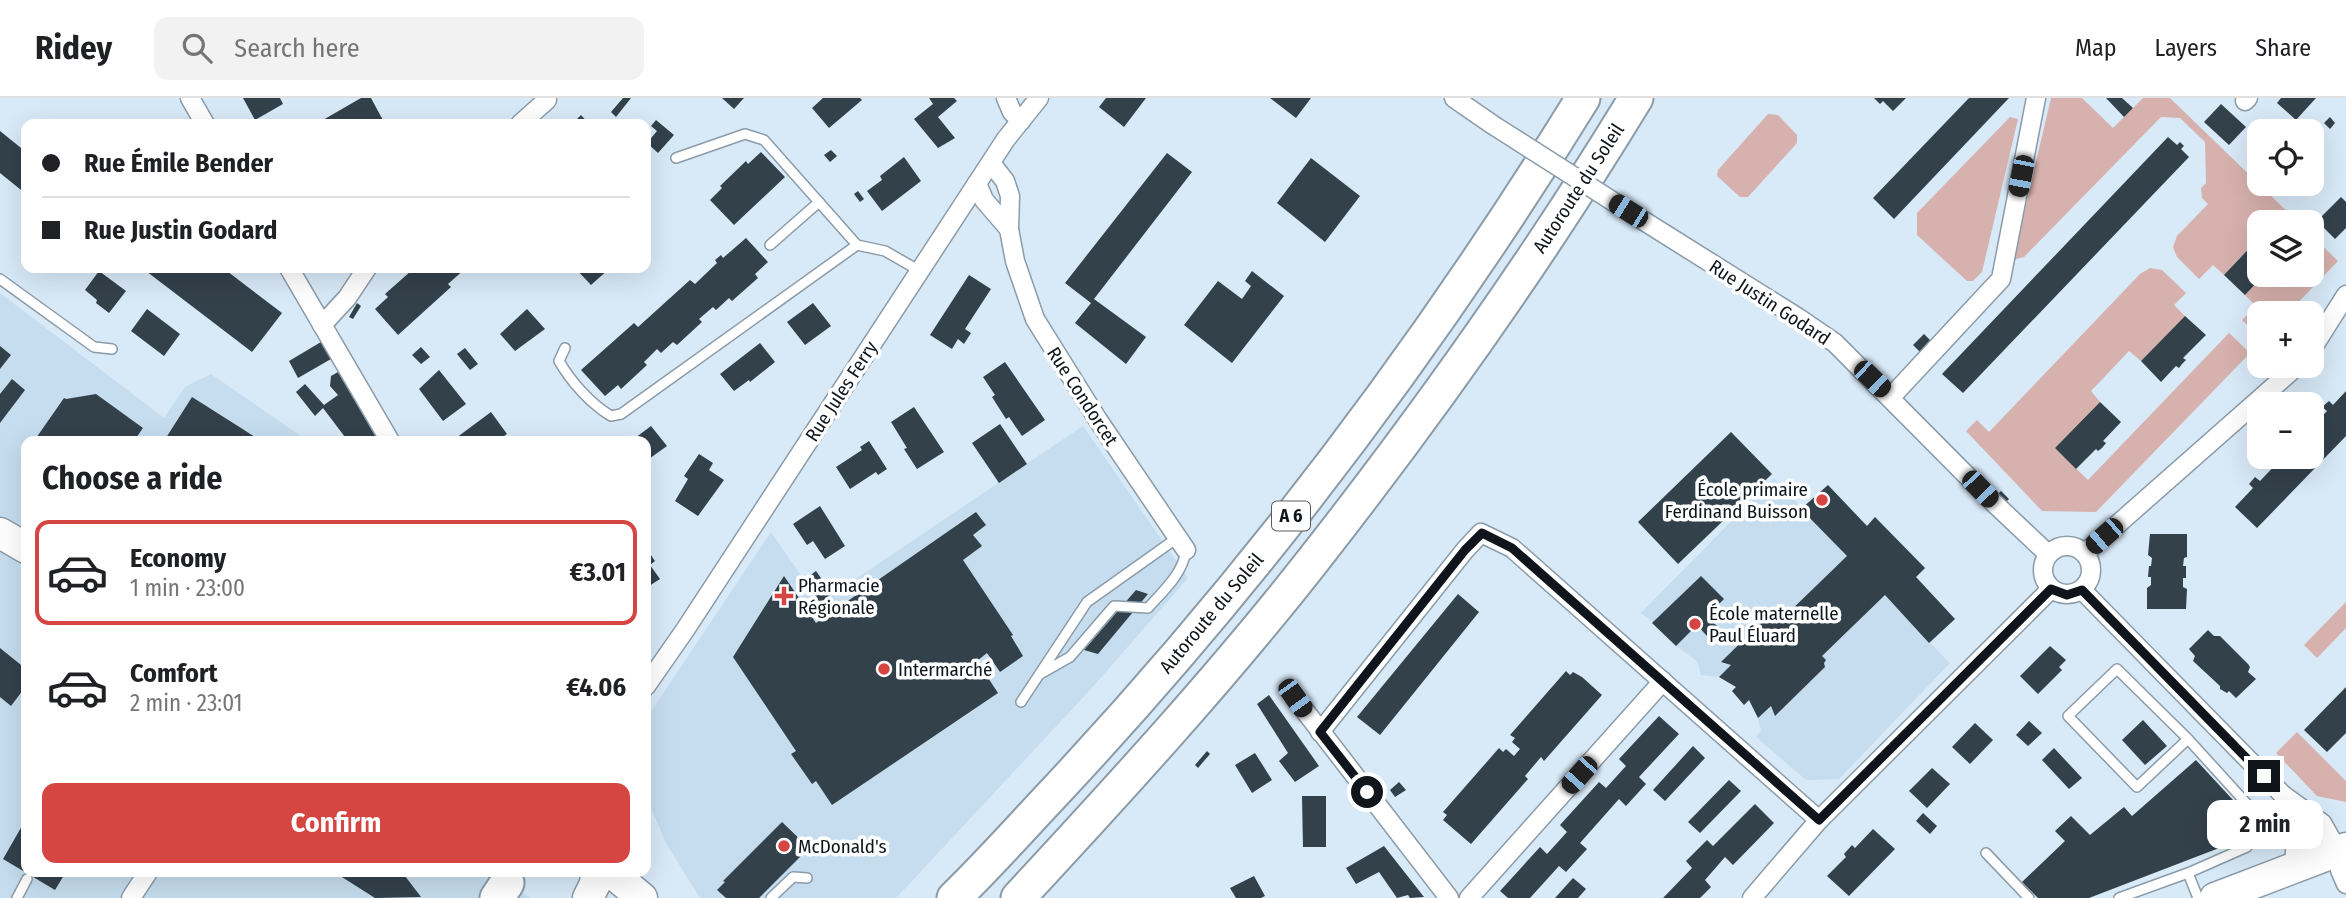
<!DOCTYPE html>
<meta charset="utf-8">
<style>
body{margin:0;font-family:"Fira Sans Condensed",sans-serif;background:#f2f2f2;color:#202124;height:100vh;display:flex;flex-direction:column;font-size:26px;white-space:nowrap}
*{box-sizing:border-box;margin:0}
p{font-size:23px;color:#757577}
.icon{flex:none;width:38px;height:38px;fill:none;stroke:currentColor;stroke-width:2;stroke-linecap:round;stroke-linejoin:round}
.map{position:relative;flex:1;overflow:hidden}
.sheet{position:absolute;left:21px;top:338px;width:630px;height:441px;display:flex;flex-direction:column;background:#fff;border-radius:14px;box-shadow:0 7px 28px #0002}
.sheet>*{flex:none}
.guide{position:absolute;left:21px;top:21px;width:630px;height:154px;border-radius:14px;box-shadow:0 7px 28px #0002;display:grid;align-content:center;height:154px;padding:0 21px;background:#fff}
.controls{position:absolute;left:2247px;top:21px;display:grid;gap:14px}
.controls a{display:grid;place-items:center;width:77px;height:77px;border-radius:14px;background:#fff;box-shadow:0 7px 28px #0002;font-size:35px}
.end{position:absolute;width:32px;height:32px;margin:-16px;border:9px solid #0f151a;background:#fff;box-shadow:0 0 0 4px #fff}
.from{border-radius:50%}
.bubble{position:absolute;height:49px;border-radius:14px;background:#fff;box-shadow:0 7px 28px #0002;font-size:23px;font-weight:700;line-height:49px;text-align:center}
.car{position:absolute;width:21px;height:42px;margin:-21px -10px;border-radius:9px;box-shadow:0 0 5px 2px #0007;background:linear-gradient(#222 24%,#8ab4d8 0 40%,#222 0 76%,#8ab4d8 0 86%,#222 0)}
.guide b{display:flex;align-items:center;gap:24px;height:66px;font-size:26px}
.guide b+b{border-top:2px solid #e0e0e0}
.guide i{width:18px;height:18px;background:#202124}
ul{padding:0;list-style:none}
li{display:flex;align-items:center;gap:21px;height:105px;margin:0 14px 10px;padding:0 7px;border:4px solid transparent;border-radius:14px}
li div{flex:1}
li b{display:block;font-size:26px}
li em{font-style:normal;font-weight:700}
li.on{border-color:#d54643}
li>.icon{width:63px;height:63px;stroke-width:1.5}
h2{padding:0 21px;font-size:32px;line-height:84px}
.button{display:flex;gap:14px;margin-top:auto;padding:14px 21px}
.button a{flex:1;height:80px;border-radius:14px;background:#d54643;color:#fff;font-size:28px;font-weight:700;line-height:80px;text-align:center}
header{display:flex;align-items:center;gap:42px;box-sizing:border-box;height:98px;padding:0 35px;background:#fff;border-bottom:2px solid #e0e0e0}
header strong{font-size:33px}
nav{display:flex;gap:38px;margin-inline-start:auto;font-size:24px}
.search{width:490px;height:63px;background:#f2f2f2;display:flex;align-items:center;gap:18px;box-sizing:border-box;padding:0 24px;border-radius:14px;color:#757577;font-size:26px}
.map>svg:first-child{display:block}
</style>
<header>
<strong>Ridey</strong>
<div class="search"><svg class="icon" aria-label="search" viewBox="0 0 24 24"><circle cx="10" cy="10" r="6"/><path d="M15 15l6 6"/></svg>Search here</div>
<nav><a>Map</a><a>Layers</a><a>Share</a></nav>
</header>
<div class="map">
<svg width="2346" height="800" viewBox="0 0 2346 800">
<rect width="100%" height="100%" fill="#d8e9f7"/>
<g fill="#c5ddef">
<polygon points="0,195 164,320 185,289 211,276 308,343 26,343 26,774 483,774 531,800 0,800"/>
<polygon points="1083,328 1188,480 1090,592 896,800 700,800 667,747 649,706 646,692 646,621 771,434 820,505"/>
<polygon points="1774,380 1802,410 1828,387 1867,428 1875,419 1925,470 1916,479 1955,521 1930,545 1950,565 1839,681 1806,682 1756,639 1761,633 1758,620 1749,602 1744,607 1732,593 1736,589 1721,579 1701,577 1697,563 1676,548 1659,529 1641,515"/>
</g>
<g fill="#d7b1ad">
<polygon points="2051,0 2082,0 2113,30 2143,0 2170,0 2298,124 2259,124 2259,140 2224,177 2213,167 2199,181 2177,159 2173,149 2177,138 2208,106 2202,100 2201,90 2206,85 2205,44 2180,20 2161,19 2024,159 2013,162"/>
<polygon points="1768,16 1778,17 1797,37 1797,45 1748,99 1740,99 1717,78 1718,72"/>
<polygon points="2010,19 2018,21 1982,174 1973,183 1967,183 1917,137 1917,115"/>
<polygon points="2312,138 2338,163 2288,215 2259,215 2259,238 2242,222 2256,208 2245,197 2263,178 2266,180 2269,177 2312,177"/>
<polygon points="2150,170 2162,172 2186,195 2174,207 2185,218 2141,263 2129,253 2091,293 2100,304 2055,350 2088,382 2229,235 2250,255 2096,414 2042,413 1966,333 1977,322 1989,334 2140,176"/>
<polygon points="2346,504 2346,530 2317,560 2304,547"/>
<polygon points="2297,634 2346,683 2346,704 2317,698 2276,655"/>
</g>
<g fill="#33414b">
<polygon points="243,0 280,0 283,6 255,22"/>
<polygon points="361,0 371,0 385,26 316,26"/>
<polygon points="623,0 631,0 616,19 611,14"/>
<polygon points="722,0 744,0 734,11"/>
<polygon points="823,0 860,0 862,2 829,30 812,10"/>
<polygon points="929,0 954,0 957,3 938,19 955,40 938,50 914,21 933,6"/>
<polygon points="1106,0 1146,0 1124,29 1099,9"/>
<polygon points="1270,0 1311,0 1296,20"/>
<polygon points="1874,0 1906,0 1893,13 1883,3 1880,6"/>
<polygon points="1969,0 2009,0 1894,121 1873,100"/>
<polygon points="2106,0 2122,0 2133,10 2124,19"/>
<polygon points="2281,0 2316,0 2296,22 2277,5"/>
<polygon points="2221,6 2246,29 2229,47 2204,24"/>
<polygon points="581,17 589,26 572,26"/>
<polygon points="2330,19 2335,25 2330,31 2324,25"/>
<polygon points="656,22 674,37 658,55 647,45 657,33 651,28"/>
<polygon points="0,33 26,54 26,96 0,75"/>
<polygon points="2168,39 2177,47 2180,44 2184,48 2181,51 2189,59 1963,295 1942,276"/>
<polygon points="831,52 837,58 830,64 824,57"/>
<polygon points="761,54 785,79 734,127 710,102 722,90 720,88 746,63 748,66"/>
<polygon points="1167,55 1192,74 1094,201 1146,239 1126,266 1075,225 1091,205 1065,185"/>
<polygon points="904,59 921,83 882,113 867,93 882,82 880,78"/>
<polygon points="1311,60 1360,98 1325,144 1277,105"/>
<polygon points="858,93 864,101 860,104 854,96"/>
<polygon points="2341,99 2346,104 2346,130 2335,141 2317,123"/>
<polygon points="746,140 768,164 755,176 758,180 732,203 729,200 716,212 713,209 699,221 702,224 677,247 673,244 661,255 657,251 644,264 647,267 621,291 618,287 605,298 581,272 634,225 638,229 690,182 695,186 717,165 715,162 721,157 723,160"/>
<polygon points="2259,140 2259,177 2269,177 2266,180 2263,178 2245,197 2224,177"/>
<polygon points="142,170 223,170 282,215 252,254"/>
<polygon points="420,170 466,170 448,186 451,189 398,237 375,211 388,199 385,196 411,173 414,175"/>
<polygon points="575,170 610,170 591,187"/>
<polygon points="99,173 126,193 109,215 96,205 97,202 85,192"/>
<polygon points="1252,173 1284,198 1232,265 1184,227 1218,183 1242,201 1251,188 1245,183"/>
<polygon points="969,177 991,191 965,231 971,235 964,246 958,241 952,251 930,237"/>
<polygon points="357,205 361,208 353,221 349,219"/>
<polygon points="813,205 831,228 805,247 787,224"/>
<polygon points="147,211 180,236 164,258 131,233"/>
<polygon points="527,211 545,231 515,253 500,236"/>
<polygon points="2185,218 2206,237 2183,260 2186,262 2182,266 2179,270 2176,268 2161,284 2141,263"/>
<polygon points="1924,236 1931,243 1920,254 1913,247"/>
<polygon points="321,244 331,261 298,280 289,263"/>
<polygon points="760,245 775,264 750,284 749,282 734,293 720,276"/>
<polygon points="0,248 11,257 0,271"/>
<polygon points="421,249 430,259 421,266 412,257"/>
<polygon points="465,250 478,266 470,272 457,256"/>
<polygon points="1005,264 1045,322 1022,338 1009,319 1006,321 992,299 995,297 983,279"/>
<polygon points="439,272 466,306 443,323 419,291"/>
<polygon points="338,274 361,313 378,343 348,343 323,310 315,318 296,294 305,286 324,307 338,297 330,288 331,278"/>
<polygon points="12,281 25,292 0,325 0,296"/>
<polygon points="2346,293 2346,338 2257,430 2235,409 2253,390 2249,386 2255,379 2260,383 2283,359 2312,359 2312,329 2327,313 2322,309 2329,303 2333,307"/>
<polygon points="96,296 143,330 134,343 34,343 64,300 66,301"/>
<polygon points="192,299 241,330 261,343 164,343"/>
<polygon points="2100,304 2121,324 2103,343 2106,345 2102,350 2098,353 2096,351 2076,371 2055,350"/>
<polygon points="914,309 944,354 917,371 904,351 907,350 891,324"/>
<polygon points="491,314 507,336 497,343 458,343 456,340"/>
<polygon points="1000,326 1027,366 999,385 972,345"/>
<polygon points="651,328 667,348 646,363 646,343 631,343"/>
<polygon points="1731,334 1772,376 1678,466 1638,424"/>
<polygon points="869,343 887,371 878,377 876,374 850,391 836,369 862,352 860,349"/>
<polygon points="699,356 713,365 709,372 724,382 698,418 675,403 688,381 684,378"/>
<polygon points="1828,387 1867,428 1875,419 1925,470 1916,479 1955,521 1929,545 1885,497 1822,558 1826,562 1824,565 1825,569 1775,618 1771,608 1758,620 1749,602 1744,607 1732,593 1736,589 1719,579 1731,567 1721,564 1772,514 1776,517 1780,513 1785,518 1847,458 1801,411"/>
<polygon points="2001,393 2009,401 2005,405 1997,397"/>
<polygon points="820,408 845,448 825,461 813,443 807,447 793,426"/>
<polygon points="976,414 986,427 973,437 982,448 963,462 1013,537 1011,538 1023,558 1000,574 987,555 977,563 998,595 832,707 816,683 812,686 791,656 796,653 733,559 784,478 816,525"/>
<polygon points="2150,436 2187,436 2187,459 2184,460 2183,468 2186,468 2186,480 2183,480 2183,489 2187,491 2186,511 2147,511 2147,490 2151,487 2151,479 2148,479 2149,468 2151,468 2152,460 2148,457"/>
<polygon points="646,450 655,463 650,467 660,481 646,490"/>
<polygon points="816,473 832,496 820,505 804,482"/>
<polygon points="1701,478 1724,501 1707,518 1717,528 1707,538 1697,527 1676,548 1652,525"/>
<polygon points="1136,492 1148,496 1098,556 1084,552"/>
<polygon points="1458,496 1479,514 1380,637 1357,619"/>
<polygon points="2208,532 2214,538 2220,538 2248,566 2250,569 2248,574 2256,581 2236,600 2229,593 2227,595 2220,591 2220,588 2193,563 2195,558 2189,551"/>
<polygon points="2050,548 2066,562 2059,569 2062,572 2038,596 2020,578"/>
<polygon points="0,550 26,571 26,588 11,608 0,599"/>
<polygon points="1566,573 1570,577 1573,574 1582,579 1602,597 1544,663 1541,659 1525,678 1528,681 1471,746 1443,722 1447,717 1443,714 1499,650 1503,654 1506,651 1514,658 1520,651 1512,644 1515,640 1510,637"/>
<polygon points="2346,589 2346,635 2327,654 2304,632"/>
<polygon points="1269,597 1319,668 1295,684 1279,663 1288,655 1257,606"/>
<polygon points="1659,618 1679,636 1639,679 1646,686 1626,708 1619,701 1580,745 1587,751 1566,774 1559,768 1530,800 1508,800 1500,793 1540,749 1547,756 1567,734 1560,727 1599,684 1606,690 1626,668 1619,661"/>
<polygon points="2143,622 2167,648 2145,667 2122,642"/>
<polygon points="2029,623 2042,635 2028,648 2016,637"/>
<polygon points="1975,625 1993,642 1970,666 1952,649"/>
<polygon points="1693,648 1705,660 1665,703 1653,692"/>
<polygon points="2054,650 2082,680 2069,691 2042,662"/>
<polygon points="1207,653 1210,656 1198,670 1195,667"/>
<polygon points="1255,655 1272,682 1252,695 1235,667"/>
<polygon points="2196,662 2245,715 2247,722 2247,733 2240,742 2089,800 2038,800 2022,784 2065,743 2055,733 2071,718 2090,737 2124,709 2132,718"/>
<polygon points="1932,670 1950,686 1927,710 1909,693"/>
<polygon points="1729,682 1741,693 1700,735 1688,724"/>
<polygon points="1399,684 1406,692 1395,699 1390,692"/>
<polygon points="1302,698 1326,698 1326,749 1303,749"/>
<polygon points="1755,706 1774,725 1733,767 1725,759 1705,782 1711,789 1700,800 1663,800 1692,770 1686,763 1707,742 1713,748"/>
<polygon points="1923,715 1937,728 1930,736 1916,723"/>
<polygon points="26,721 26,774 66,774 55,792 3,761"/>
<polygon points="782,724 809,750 759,800 726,800 717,792 725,784 723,783"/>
<polygon points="1873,731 1895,751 1849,798 1827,778 1846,759 1844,756 1852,747 1855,750"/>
<polygon points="1384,748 1424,799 1410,800 1408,797 1397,800 1379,774 1356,786 1346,770"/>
<polygon points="334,774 402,774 421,799 375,800"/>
<polygon points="1254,778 1265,798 1261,800 1236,800 1230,790"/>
<polygon points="1573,780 1586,791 1578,800 1555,800"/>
</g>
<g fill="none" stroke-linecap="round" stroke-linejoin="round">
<defs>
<g id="lane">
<polyline points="676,60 745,36 764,42 857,147 885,153 920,173"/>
<polyline points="770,147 819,104"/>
<polyline points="0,181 94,249 112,251"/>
<path d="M565,250L559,263C571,284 591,306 611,318L621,316L857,147"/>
<path d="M1040,576L1070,559L1114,508L1148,510C1163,493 1183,476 1186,452"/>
<polyline points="1021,604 1087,504 1177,440"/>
<polyline points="1986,755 2029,800"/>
<polyline points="2188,775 2247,749 2258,718 2188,641 2117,571 2068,618 2137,689 2188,641"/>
<polyline points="17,800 27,781"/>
<polyline points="771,800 793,779 807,780"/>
<polyline points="2119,800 2188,775 2198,800"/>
</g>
<g id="street">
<polyline points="190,0 205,26"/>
<polyline points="1006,0 1012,14 1021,23"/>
<polyline points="1454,0 1493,27"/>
<polyline points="2245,3 2248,0"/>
<polyline points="520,26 547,2"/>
<polyline points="991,65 1005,83 1010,98 1009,131 1015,163 1035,221 1098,322 1186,452"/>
<polyline points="977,85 984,102 1009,131"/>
<polyline points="1628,113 1797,219 1835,245 1995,406 2048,456"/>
<polyline points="289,170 390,343"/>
<polyline points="322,227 347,200 367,170"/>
<polyline points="2312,251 2346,197"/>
<polyline points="1891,299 2001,181 2036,0"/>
<circle cx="2067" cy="472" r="24"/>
<polyline points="2085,455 2297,268"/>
<polyline points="2082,492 2283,697 2322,725 2338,753"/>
<polyline points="646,588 685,532 1006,41 1039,0"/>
<polyline points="1295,600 1449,800"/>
<polyline points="1320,634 1465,452 1481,435 1512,450 1819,722"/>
<polyline points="2283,697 2296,736 2294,770"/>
<polyline points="2340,772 2346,786"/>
<polyline points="131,800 148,774"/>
<polyline points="1469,800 1663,583"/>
<polyline points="1752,800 1819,722 2051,491"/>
</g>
<g id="primary">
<polyline points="0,435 26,450"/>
<polyline points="611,774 642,800"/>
<polyline points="588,800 595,786 596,774"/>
<polyline points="2215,800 2346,750"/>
</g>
<g id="highway">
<polyline points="497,800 507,785"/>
<path d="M954,800C988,767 1020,731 1052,697C1252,484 1430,248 1583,0"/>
<path d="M1018,800C1119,691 1219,582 1311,465C1428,316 1538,161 1636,0"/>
</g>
</defs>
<use href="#lane" stroke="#8b9ba8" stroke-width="12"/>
<use href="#street" stroke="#8b9ba8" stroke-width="21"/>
<use href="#primary" stroke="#8b9ba8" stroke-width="33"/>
<use href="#highway" stroke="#8b9ba8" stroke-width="37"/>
<use href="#lane" stroke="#fff" stroke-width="9"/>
<use href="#street" stroke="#fff" stroke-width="18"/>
<use href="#primary" stroke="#fff" stroke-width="30"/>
<use href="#highway" stroke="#fff" stroke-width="33"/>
<defs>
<polyline id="street-bridge" points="1493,27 1628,113"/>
</defs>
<use href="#street-bridge" stroke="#8b9ba8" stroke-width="21" stroke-linecap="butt"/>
<use href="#street-bridge" stroke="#fff" stroke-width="18"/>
</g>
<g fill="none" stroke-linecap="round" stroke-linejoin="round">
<polyline stroke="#0f151a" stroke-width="9" points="1367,694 1320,634 1465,452 1482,435 1512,450 1819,722 2051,491 2067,497 2082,492 2264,678"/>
</g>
<g fill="#d54643" stroke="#fff" stroke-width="2.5">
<circle cx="1822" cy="402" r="7"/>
<path d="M780.5 487.5h7v7h7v7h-7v7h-7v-7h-7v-7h7z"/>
<circle cx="1695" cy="526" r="7"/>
<circle cx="884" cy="571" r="7"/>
<circle cx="784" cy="748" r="7"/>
</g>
<g text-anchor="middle" stroke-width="7" stroke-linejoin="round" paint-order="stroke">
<rect fill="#fff" stroke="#575b5f" stroke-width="2" x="1272" y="403.5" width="38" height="29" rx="5"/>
<g font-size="18" font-weight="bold" fill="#0f151a">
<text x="1291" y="424">A 6</text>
</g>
<g font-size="19" fill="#0f151a" stroke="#fff">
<text transform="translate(1578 90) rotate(-57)" y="7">Autoroute du Soleil</text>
<text transform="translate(1770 204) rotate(33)" y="7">Rue Justin Godard</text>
<text transform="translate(841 293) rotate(-57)" y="7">Rue Jules Ferry</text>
<text transform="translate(1083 298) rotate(57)" y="7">Rue Condorcet</text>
<text transform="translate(1211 515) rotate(-50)" y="7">Autoroute du Soleil</text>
</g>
<g font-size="19" fill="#0f151a" stroke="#fff" text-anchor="start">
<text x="1808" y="398" text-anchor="end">École primaire<tspan x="1808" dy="22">Ferdinand Buisson</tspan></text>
<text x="798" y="494">Pharmacie<tspan x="798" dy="22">Régionale</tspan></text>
<text x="1709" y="522">École maternelle<tspan x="1709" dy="22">Paul Éluard</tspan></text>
<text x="898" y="578">Intermarché</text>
<text x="798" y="755">McDonald's</text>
</g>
</g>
</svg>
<div class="controls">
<a><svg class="icon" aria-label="locate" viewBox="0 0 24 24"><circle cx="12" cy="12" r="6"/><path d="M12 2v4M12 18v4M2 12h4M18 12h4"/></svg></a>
<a><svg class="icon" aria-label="layers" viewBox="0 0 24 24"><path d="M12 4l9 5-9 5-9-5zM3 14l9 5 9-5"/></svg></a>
<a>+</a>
<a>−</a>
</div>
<i class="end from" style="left:1367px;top:694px"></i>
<i class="end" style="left:2264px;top:678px"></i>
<div class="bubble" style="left:2207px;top:702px;width:116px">2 min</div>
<i class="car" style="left:2021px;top:78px;rotate:191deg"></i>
<i class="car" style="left:1628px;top:113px;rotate:302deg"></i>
<i class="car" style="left:1872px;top:281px;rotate:134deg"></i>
<i class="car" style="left:1980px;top:391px;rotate:136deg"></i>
<i class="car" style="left:2104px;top:438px;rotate:229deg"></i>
<i class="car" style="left:1295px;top:600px;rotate:144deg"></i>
<i class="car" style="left:1579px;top:677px;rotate:222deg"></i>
<div class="guide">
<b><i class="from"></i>Rue Émile Bender</b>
<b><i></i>Rue Justin Godard</b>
</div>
<section class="sheet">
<h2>Choose a ride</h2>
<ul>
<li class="on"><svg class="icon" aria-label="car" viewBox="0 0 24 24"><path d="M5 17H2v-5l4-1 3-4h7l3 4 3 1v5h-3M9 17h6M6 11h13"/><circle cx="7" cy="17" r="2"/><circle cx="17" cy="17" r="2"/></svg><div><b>Economy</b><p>1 min · 23:00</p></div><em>€3.01</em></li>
<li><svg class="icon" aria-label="car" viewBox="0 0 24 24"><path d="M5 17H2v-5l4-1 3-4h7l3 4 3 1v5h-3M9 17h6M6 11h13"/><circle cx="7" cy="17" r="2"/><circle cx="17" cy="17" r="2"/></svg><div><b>Comfort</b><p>2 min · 23:01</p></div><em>€4.06</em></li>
</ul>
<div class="button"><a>Confirm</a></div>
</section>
</div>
